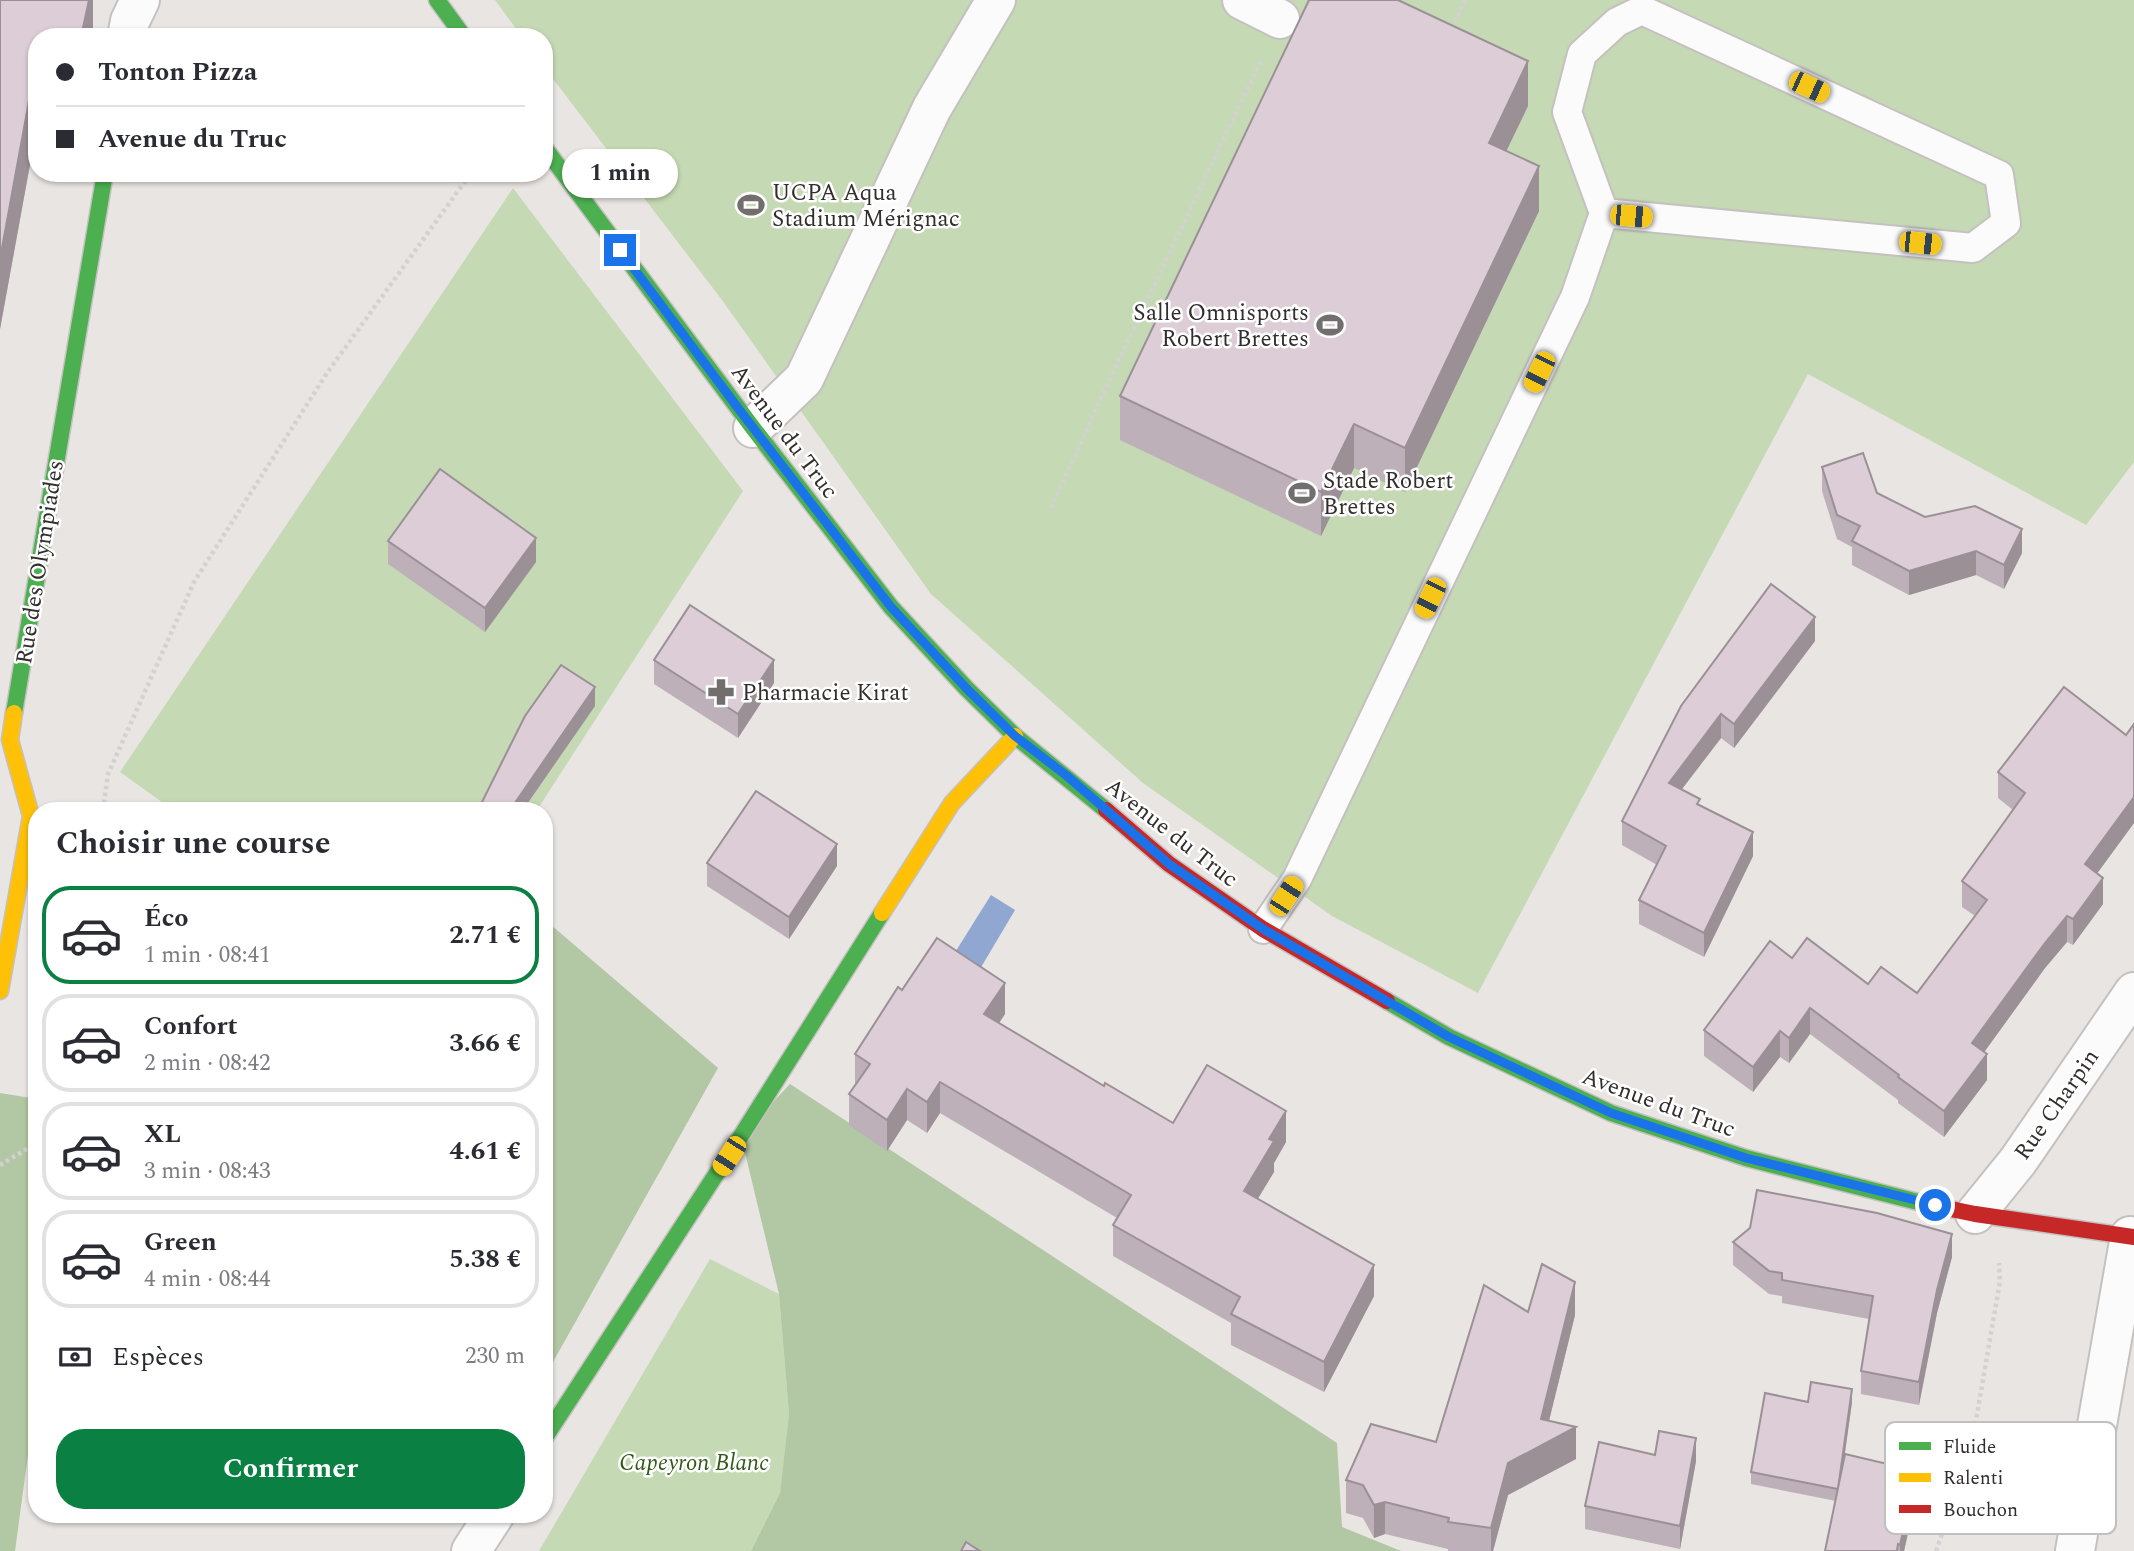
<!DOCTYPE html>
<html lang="fr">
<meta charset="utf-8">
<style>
body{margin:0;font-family:Spectral,serif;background:#f7f7f7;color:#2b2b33;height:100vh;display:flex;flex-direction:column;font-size:26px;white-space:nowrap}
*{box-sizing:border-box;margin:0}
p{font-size:23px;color:#7c7c81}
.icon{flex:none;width:38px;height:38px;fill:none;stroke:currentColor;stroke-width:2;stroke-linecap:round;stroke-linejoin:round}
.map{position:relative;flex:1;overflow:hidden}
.details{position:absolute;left:28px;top:802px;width:525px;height:721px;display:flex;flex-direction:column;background:#fff;border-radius:28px;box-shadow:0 2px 5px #0004}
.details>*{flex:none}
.top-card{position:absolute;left:28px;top:28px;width:525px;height:154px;border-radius:28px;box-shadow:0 2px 5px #0004;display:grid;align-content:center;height:154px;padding:0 28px;background:#fff}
.end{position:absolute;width:32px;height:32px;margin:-16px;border:9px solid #1a73e8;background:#fff;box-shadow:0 0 0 4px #fff}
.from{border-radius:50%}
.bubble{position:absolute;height:49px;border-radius:24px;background:#fff;box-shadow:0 2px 5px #0004;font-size:23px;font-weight:700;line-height:49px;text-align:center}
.car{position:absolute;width:21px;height:42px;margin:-21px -10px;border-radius:9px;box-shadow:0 0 5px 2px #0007;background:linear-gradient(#f5c518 24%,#345 0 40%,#f5c518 0 76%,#345 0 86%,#f5c518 0)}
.top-card b{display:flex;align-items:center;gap:24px;height:66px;font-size:26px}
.top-card b+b{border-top:2px solid #e1e1e2}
.top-card i{width:18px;height:18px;background:#2b2b33}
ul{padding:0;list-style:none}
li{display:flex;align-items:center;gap:21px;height:98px;margin:0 14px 10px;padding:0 14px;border:4px solid #e1e1e2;border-radius:28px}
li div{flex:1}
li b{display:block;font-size:26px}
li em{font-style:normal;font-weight:700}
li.current{border-color:#0b8043}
li>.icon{width:63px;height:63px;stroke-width:1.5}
h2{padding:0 28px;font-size:32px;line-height:84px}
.pay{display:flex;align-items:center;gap:18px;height:77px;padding:0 28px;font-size:26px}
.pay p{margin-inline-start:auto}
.primary-button{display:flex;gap:14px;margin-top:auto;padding:14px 28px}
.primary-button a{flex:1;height:80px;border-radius:28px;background:#0b8043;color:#fff;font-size:28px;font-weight:700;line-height:80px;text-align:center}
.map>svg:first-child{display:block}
</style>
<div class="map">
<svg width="2134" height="1551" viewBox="0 0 2134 1551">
<rect width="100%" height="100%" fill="#e9e5e3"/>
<g fill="#c4d9b4">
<polygon points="495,0 2134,0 2134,462 2086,525 1808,374 1478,993 1332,916 1143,783 931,594 722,300 544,67 544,37 522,37"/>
<polygon points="513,188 743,491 537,810 173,810 120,772"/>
<polygon points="710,1259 779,1294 789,1414 780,1493 751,1551 539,1551"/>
</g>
<g fill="#b2c7a3">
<polygon points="544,919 718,1068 544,1378"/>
<polygon points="790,1084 1337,1443 1342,1527 1401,1551 751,1551 780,1493 789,1414 779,1294 741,1136"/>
<polygon points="0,1093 37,1099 37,1388 15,1551 0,1551"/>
</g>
<polygon fill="#90a7d2" points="991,895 1015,910 980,969 954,954"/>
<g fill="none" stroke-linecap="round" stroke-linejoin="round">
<defs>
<polyline id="lane" points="1263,929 1297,879 1575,297 1604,213 1973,248 2006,223 1999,175 1642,10 1617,22 1582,54 1567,112 1604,213"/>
<g id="street">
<polyline points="1242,0 1280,19"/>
<polyline points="127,37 130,21 140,0"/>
<polyline points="753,428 804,379 932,108 996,0"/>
<polyline points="1975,1214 2018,1161 2134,992"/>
<polyline points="471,1551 495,1514"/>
<polyline points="2075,1551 2130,1236"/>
</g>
<g id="fast">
<polyline points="437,0 464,37"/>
<polyline points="544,147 753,428 891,607 967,689 1015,736 1106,810"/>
<polyline points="14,713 105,173"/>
<polyline points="1387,1001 1449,1037 1611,1113 1746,1158 1922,1203"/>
<polyline points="544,1439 741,1136 882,913"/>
</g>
<g id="slow">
<polyline points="882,913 952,803 1015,736"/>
<polyline points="0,991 31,816 10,740 14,713"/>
</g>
<g id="jam">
<polyline points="1106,810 1169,864 1263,929 1387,1001"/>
<polyline points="1922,1203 1975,1214 2134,1237"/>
</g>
</defs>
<use href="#lane" stroke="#c4c1bf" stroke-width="32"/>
<use href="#street" stroke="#c4c1bf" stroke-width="42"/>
<use href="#fast" stroke="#c4c1bf" stroke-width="19"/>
<use href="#slow" stroke="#c4c1bf" stroke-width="19"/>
<use href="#jam" stroke="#c4c1bf" stroke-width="19"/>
<g stroke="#d3d1d1" stroke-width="4.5" stroke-dasharray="3.5 3.5" stroke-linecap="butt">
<polyline points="1452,29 1465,0"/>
<polyline points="1051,508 1116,366 1262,58"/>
<polyline points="103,810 108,774 194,582 327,373 471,173"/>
<polyline points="0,1165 37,1143"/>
<polyline points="1936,1551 1970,1455 2000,1281 1999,1263"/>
</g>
<use href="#lane" stroke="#fcfbfb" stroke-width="28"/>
<use href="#street" stroke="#fcfbfb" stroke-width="38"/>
<use href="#fast" stroke="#4caf50" stroke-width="16"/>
<use href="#slow" stroke="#ffc107" stroke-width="16"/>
<use href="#jam" stroke="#c62828" stroke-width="16"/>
</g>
<g fill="#bdb0b8">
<polygon points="0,0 93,0 93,37 37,37 37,149 33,148 0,329"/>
<polygon points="1528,106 1506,151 1539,211 1405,492 1354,468 1321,536 1120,440 1120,396"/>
<polygon points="1822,467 1877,493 1925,517 2022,553 2004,589 1976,575 1909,595 1852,565 1852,547 1837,539 1822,491"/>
<polygon points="388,541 536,562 485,632 388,564"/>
<polygon points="1815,641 1734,748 1721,738 1682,789 1753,856 1704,957 1639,924 1639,900 1657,865 1622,845 1622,821 1681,706"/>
<polygon points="654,660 774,683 738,738 654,684"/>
<polygon points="2134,724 2134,823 2097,873 2103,904 2073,945 2067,942 2045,968 1984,1052 1987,1080 1944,1137 1898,1103 1898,1100 1810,1034 1789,1063 1780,1057 1753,1092 1704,1056 1704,1030 1792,958 1868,984 1917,993 1975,916 1962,907 1962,881 2013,810 1998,798 1998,772 2126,735"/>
<polygon points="707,863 837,866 789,939 707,886"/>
<polygon points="902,990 1005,1014 999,1023 1104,1086 1173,1123 1286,1142 1274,1163 1274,1172 1257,1199 1374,1296 1324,1392 1231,1345 1231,1323 1113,1256 1113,1225 1117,1218 940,1113 927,1133 907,1120 887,1151 849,1125 849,1094 855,1085 855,1054"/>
<polygon points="1733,1242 1952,1257 1937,1313 1919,1405 1861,1394 1861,1371 1869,1319 1782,1303 1782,1296 1769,1294 1733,1265"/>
<polygon points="1528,1312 1575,1315 1549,1421 1576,1459 1508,1495 1493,1551 1448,1551 1448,1549 1385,1534 1374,1538 1363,1518 1346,1513 1346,1480 1436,1442"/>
<polygon points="1808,1402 1852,1402 1843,1468 1894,1475 1914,1506 1904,1551 1825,1551 1836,1501 1751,1484 1751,1472"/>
<polygon points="1696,1461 1680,1549 1585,1529 1585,1506"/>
</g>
<g fill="#9a9096">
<polygon points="89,0 93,0 93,37 81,37"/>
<polygon points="1528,61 1528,106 1489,187 1489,143"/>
<polygon points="33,79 33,148 0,329 0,259"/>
<polygon points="1539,166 1539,211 1405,492 1405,448"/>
<polygon points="1354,424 1354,468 1321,536 1321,492"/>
<polygon points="2022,529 2022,553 2004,589 2004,565"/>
<polygon points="536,538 536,562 485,632 485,608"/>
<polygon points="1976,551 1976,575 1909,595 1909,571"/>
<polygon points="1815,617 1815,641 1734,748 1734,724"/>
<polygon points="774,660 774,683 738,738 738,714"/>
<polygon points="595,687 595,706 523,810 510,810"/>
<polygon points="1721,714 1721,738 1669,806 1669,783"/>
<polygon points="2134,797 2134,823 2085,890 2085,864"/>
<polygon points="1753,832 1753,856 1704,957 1704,933"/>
<polygon points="837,844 837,866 789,939 789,917"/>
<polygon points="2103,878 2103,904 2073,945 2073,919"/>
<polygon points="2067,916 2067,942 2045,968 1972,1069 1972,1043 2045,943"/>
<polygon points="1005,983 1005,1014 984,1045 984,1014"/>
<polygon points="1810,1008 1810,1034 1789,1063 1789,1038"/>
<polygon points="1780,1031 1780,1057 1753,1092 1753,1067"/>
<polygon points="1987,1054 1987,1080 1944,1137 1944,1111"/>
<polygon points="940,1082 940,1113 927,1133 927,1102"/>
<polygon points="907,1089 907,1120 887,1151 887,1120"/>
<polygon points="1286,1111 1286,1142 1274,1163 1274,1172 1244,1222 1244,1191 1269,1139"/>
<polygon points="1952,1234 1952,1257 1937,1313 1919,1405 1919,1382 1937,1290"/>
<polygon points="1374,1265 1374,1296 1324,1392 1324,1362"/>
<polygon points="1575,1282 1575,1315 1543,1445 1576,1427 1576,1459 1508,1495 1493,1551 1491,1551 1491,1528 1508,1463 1541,1419"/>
<polygon points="1852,1389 1852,1402 1838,1501 1838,1489"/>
<polygon points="1696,1438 1696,1461 1680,1549 1680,1526"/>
<polygon points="1914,1482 1914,1506 1904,1551 1900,1551 1900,1545"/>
<polygon points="1385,1502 1385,1534 1374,1538 1374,1505"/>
</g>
<g fill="#dccdd6" stroke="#9a9096" stroke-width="2">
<polygon points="0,0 89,0 81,37 37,37 37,80 33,79 0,259"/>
<polygon points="1309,0 1398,0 1528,61 1489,143 1539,166 1405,448 1354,424 1321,492 1120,396"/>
<polygon points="1863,453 1877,493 1925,517 1975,506 2022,529 2004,565 1976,551 1909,571 1852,541 1860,526 1837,515 1822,467"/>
<polygon points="440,469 536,538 485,608 388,541"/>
<polygon points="1771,584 1815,617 1734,724 1721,714 1669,783 1700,799 1697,804 1753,832 1704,933 1639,900 1666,846 1622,821 1681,706"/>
<polygon points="690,605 774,660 738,714 654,660"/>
<polygon points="561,665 595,687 510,810 478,810 525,716"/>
<polygon points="2064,687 2126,735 2134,724 2134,797 2085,864 2103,878 2073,919 2067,916 2045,943 1972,1043 1987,1054 1944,1111 1898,1077 1899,1075 1810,1008 1789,1038 1780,1031 1753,1067 1704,1030 1770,941 1792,958 1807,938 1868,984 1881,967 1917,993 1987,900 1962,881 2025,793 1998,772"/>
<polygon points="756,791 837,844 789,917 707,863"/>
<polygon points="937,938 1005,983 984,1014 1104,1086 1105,1083 1173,1123 1207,1065 1286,1111 1269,1139 1274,1141 1244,1191 1374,1265 1324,1362 1231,1314 1240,1297 1113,1225 1131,1195 940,1082 927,1102 907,1089 887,1120 849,1094 870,1064 855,1054 898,987 902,990"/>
<polygon points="1757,1190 1877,1213 1952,1234 1937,1290 1919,1382 1861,1371 1873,1296 1782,1280 1782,1273 1769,1271 1733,1242 1750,1228"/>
<polygon points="1542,1264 1575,1282 1541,1419 1576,1427 1508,1463 1491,1528 1448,1522 1449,1518 1385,1502 1374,1505 1363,1485 1346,1480 1371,1424 1436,1442 1484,1285 1528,1312"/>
<polygon points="1811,1382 1852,1389 1838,1489 1751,1472 1765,1393 1808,1402"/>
<polygon points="1659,1431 1696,1438 1680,1526 1585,1506 1599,1442 1655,1455"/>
<polygon points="1845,1454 1892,1465 1894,1475 1914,1482 1900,1545 1898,1544 1897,1551 1825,1551"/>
<polygon points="966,1542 980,1551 961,1551"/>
</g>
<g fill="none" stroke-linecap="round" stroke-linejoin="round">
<polyline stroke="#1a73e8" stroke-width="9" points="620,250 741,412 891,607 967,689 1015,736 1067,776 1169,864 1263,929 1449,1037 1611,1113 1746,1158 1935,1205"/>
</g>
<defs>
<symbol id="stadium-bare" viewBox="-9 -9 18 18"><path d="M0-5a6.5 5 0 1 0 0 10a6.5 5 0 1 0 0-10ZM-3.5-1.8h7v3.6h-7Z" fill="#716e6d" stroke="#fff" stroke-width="2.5" paint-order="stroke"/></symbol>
<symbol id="pharmacy-bare" viewBox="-9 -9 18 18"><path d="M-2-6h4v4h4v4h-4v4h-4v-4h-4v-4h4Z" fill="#716e6d" stroke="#fff" stroke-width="2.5" paint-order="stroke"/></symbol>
</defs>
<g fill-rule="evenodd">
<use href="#stadium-bare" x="732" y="186" width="38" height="38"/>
<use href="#stadium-bare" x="1311" y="306" width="38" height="38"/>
<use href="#stadium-bare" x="1283" y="474" width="38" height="38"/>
<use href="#pharmacy-bare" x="702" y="673" width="38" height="38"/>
</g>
<g text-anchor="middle" stroke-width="5" stroke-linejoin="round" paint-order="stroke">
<g font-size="23" fill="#312e2d" stroke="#fff" text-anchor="start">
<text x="772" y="200">UCPA Aqua<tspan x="772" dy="26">Stadium Mérignac</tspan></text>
<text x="1309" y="320" text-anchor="end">Salle Omnisports<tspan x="1309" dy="26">Robert Brettes</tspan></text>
<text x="1323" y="488">Stade Robert<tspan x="1323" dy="26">Brettes</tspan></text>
<text x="742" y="700">Pharmacie Kirat</text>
</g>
<g font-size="23" fill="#312e2d" stroke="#fff">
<text transform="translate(785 431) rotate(53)" y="8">Avenue du Truc</text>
<text transform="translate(39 562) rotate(-81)" y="8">Rue des Olympiades</text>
<text transform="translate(1172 832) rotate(38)" y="8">Avenue du Truc</text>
<text transform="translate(1659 1102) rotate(20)" y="8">Avenue du Truc</text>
<text transform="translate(2056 1104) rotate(-55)" y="8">Rue Charpin</text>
</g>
<g font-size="23" font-style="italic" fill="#325916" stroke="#fff">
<text x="694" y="1470">Capeyron Blanc</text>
</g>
</g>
<rect x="1885" y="1422" width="231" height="112" rx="10" fill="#fff" stroke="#c1c0c0" stroke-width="2"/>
<rect x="1899" y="1442" width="32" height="8" fill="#4caf50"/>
<rect x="1899" y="1473" width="32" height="9" fill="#ffc107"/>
<rect x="1899" y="1505" width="32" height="8" fill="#c62828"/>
<g font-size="19" fill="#312e2d">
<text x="1943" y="1453">Fluide</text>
<text x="1943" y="1484">Ralenti</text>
<text x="1943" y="1516">Bouchon</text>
</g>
</svg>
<i class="end from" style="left:1935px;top:1205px"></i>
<i class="end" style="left:620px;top:250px"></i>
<div class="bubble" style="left:562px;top:149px;width:116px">1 min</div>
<i class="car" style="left:1809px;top:87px;rotate:115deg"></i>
<i class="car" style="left:1631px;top:216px;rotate:95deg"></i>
<i class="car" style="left:1920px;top:243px;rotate:96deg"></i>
<i class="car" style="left:1539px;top:372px;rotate:206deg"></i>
<i class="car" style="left:1430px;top:598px;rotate:206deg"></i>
<i class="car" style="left:1286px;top:896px;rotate:33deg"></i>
<i class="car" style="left:729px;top:1156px;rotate:213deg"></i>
<div class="top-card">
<b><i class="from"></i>Tonton Pizza</b>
<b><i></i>Avenue du Truc</b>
</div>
<section class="details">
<h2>Choisir une course</h2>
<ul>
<li class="current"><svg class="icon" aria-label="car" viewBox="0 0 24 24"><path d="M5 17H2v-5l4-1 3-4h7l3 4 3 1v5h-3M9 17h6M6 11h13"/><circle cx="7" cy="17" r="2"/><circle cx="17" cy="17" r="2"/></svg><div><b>Éco</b><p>1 min · 08:41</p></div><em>2.71 €</em></li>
<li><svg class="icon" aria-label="car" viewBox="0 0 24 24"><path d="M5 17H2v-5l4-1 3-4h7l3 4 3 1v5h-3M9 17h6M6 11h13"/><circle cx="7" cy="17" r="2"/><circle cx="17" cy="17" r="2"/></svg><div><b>Confort</b><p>2 min · 08:42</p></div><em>3.66 €</em></li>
<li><svg class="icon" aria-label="car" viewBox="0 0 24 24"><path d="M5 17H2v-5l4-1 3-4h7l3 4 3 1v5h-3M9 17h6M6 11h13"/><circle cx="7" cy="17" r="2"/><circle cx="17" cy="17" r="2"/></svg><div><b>XL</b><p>3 min · 08:43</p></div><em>4.61 €</em></li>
<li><svg class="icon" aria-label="car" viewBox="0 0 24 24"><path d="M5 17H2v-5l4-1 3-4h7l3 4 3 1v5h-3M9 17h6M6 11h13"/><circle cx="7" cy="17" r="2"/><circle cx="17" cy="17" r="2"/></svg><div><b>Green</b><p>4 min · 08:44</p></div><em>5.38 €</em></li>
</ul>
<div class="pay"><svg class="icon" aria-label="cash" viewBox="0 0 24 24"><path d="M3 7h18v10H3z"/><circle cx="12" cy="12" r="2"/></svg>Espèces<p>230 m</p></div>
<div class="primary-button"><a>Confirmer</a></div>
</section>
</div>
